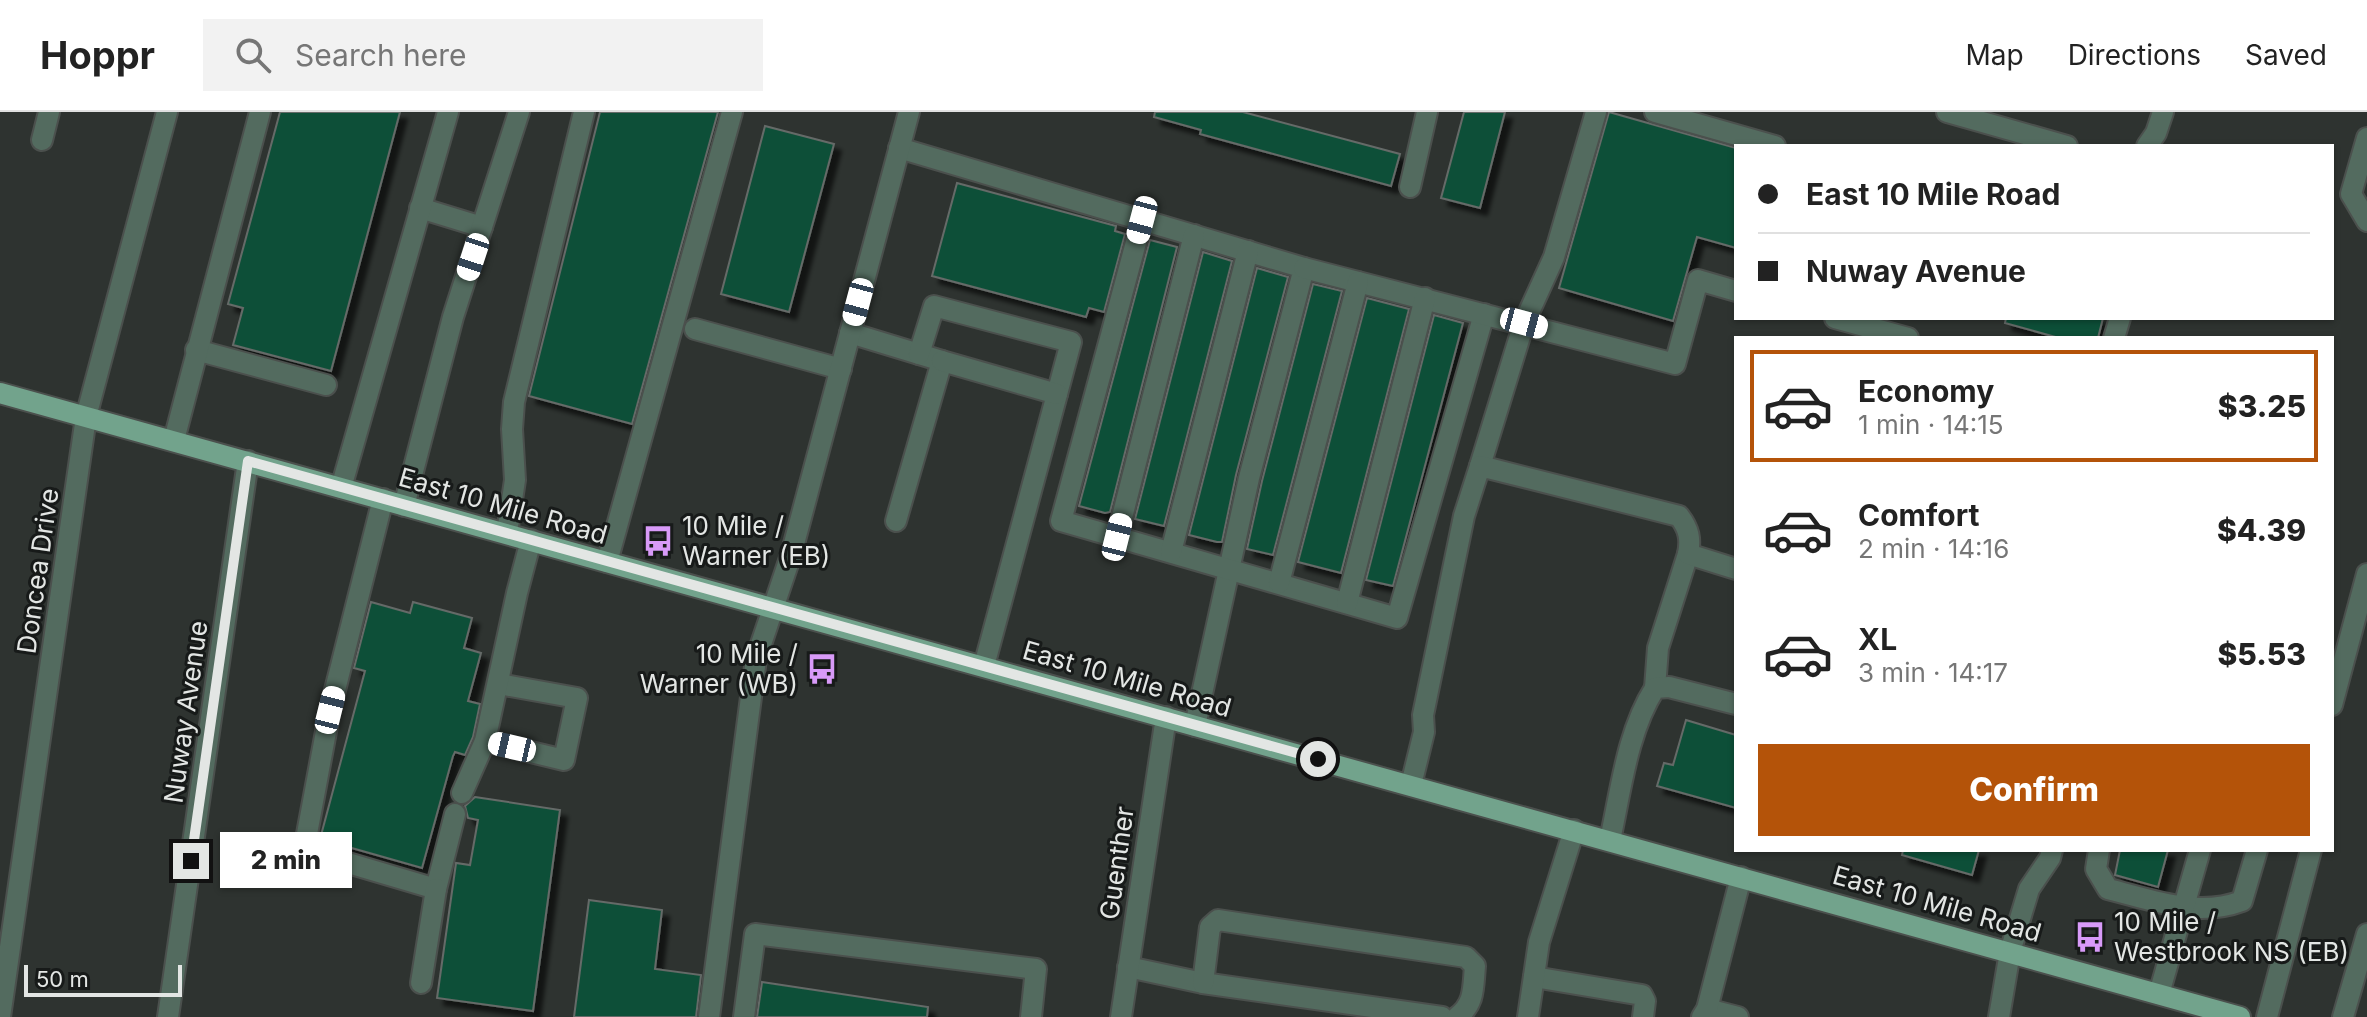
<!DOCTYPE html>
<meta charset="utf-8">
<style>
body{margin:0;font-family:Inter,sans-serif;background:#f2f2f2;color:#222;height:100vh;display:flex;flex-direction:column;font-size:30px;white-space:nowrap}
*{box-sizing:border-box;margin:0}
p{font-size:26px;color:#767676}
.icon{flex:none;width:44px;height:44px;fill:none;stroke:currentColor;stroke-width:2;stroke-linecap:round;stroke-linejoin:round}
.map{position:relative;flex:1;overflow:hidden}
.side{position:absolute;left:1734px;top:224px;width:600px;height:516px;display:flex;flex-direction:column;background:#fff;border-radius:0px;box-shadow:0 2px 6px #0004}
.side>*{flex:none}
.banner{position:absolute;left:1734px;top:32px;width:600px;height:176px;border-radius:0px;box-shadow:0 2px 6px #0004;display:grid;align-content:center;height:176px;padding:0 24px;background:#fff}
.scale{position:absolute;left:24px;bottom:20px;width:158px;box-sizing:border-box;padding-left:8px;border:4px solid #e3e6e4;border-top:0;font-size:22px;line-height:28px;white-space:nowrap;color:#e3e6e4;-webkit-text-stroke:6px #171a19;paint-order:stroke}
.end{position:absolute;width:36px;height:36px;margin:-18px;border:10px solid #e3e6e4;background:#111;box-shadow:0 0 0 4px #111}
.from{border-radius:50%}
.bubble{position:absolute;height:56px;border-radius:0px;background:#fff;box-shadow:0 2px 6px #0004;font-size:26px;font-weight:800;line-height:56px;text-align:center}
.car{position:absolute;width:24px;height:48px;margin:-24px -12px;border-radius:10px;box-shadow:0 0 6px 2px #0007;background:linear-gradient(#fff 24%,#345 0 40%,#fff 0 76%,#345 0 86%,#fff 0)}
.banner b{display:flex;align-items:center;gap:28px;height:76px;font-size:30px}
.banner b+b{border-top:2px solid #e0e0e0}
.banner i{width:20px;height:20px;background:#222}
ul{padding:14px 0 0;list-style:none}
li{display:flex;align-items:center;gap:24px;height:112px;margin:0 16px 12px;padding:0 8px;border:4px solid transparent;border-radius:0px}
li div{flex:1}
li b{display:block;font-size:30px}
li em{font-style:normal;font-weight:800}
li.selected{border-color:#b45309}
li>.icon{width:72px;height:72px;stroke-width:1.5}
.primary-button{display:flex;gap:16px;margin-top:auto;padding:16px 24px}
.primary-button a{flex:1;height:92px;border-radius:0px;background:#b45309;color:#fff;font-size:32px;font-weight:800;line-height:92px;text-align:center}
header{display:flex;align-items:center;gap:48px;box-sizing:border-box;height:112px;padding:0 40px;background:#fff;border-bottom:2px solid #e0e0e0}
header strong{font-size:38px}
nav{display:flex;gap:44px;margin-inline-start:auto;font-size:28px}
.search{width:560px;height:72px;background:#f2f2f2;display:flex;align-items:center;gap:20px;box-sizing:border-box;padding:0 28px;border-radius:0px;color:#767676;font-size:30px}
.map>svg:first-child{display:block}
</style>
<header>
<strong>Hoppr</strong>
<div class="search"><svg class="icon" aria-label="search" viewBox="0 0 24 24"><circle cx="10" cy="10" r="6"/><path d="M15 15l6 6"/></svg>Search here</div>
<nav><a>Map</a><a>Directions</a><a>Saved</a></nav>
</header>
<div class="map">
<svg width="2367" height="905" viewBox="0 0 2367 905">
<defs>
<filter id="shadow"><feDropShadow dx="7" dy="7" stdDeviation="2" flood-color="#0009"/></filter>
</defs>
<rect width="100%" height="100%" fill="#2e3330"/>
<g fill="#115039" stroke="#656b68" stroke-width="2" filter="url(#shadow)">
<polygon points="280,0 400,0 331,259 233,233 243,196 228,192"/>
<polygon points="600,0 718,0 632,312 529,284"/>
<polygon points="1155,0 1243,0 1400,42 1391,74 1200,22 1201,18 1154,5"/>
<polygon points="1464,0 1505,0 1480,96 1441,86"/>
<polygon points="1609,0 1736,36 1736,136 1697,125 1673,209 1559,176"/>
<polygon points="765,14 834,32 789,200 721,182"/>
<polygon points="957,71 1116,114 1115,119 1125,122 1104,200 1089,196 1086,205 932,164"/>
<polygon points="1150,128 1177,135 1110,400 1105,401 1079,394"/>
<polygon points="1203,140 1232,149 1164,414 1135,407"/>
<polygon points="1257,156 1288,165 1236,363 1222,430 1217,430 1189,423"/>
<polygon points="1313,172 1342,179 1273,443 1247,437 1262,369"/>
<polygon points="1367,186 1409,197 1341,461 1298,450"/>
<polygon points="1434,203 1463,211 1393,474 1366,468"/>
<polygon points="2006,206 2103,206 2098,226 2059,226 2005,211"/>
<polygon points="371,490 410,501 413,490 472,506 464,536 481,541 468,589 480,592 473,625 465,643 455,640 453,644 422,756 320,727 365,559 354,556"/>
<polygon points="1686,608 1736,623 1736,696 1657,674 1664,651 1673,653"/>
<polygon points="475,685 560,698 533,899 437,886 456,751 470,753 478,708 468,706 465,694"/>
<polygon points="1903,738 1979,738 1972,763 1902,743"/>
<polygon points="2120,738 2168,738 2158,775 2115,763"/>
<polygon points="589,788 662,798 655,857 701,863 696,905 574,905"/>
<polygon points="762,870 928,895 927,905 757,905"/>
</g>
<g fill="none" stroke-linecap="round" stroke-linejoin="round">
<defs>
<g id="minor">
<polyline points="1655,0 1775,34"/>
<polyline points="1947,0 2067,34"/>
<polyline points="2367,26 2351,82 2367,109"/>
<polyline points="42,28 49,0"/>
<polyline points="2147,34 2156,21 2163,0"/>
<polyline points="899,36 1304,156 1249,366 1195,614"/>
<polyline points="1410,75 1427,0"/>
<polyline points="420,96 482,115"/>
<polyline points="1142,108 1061,409 1397,506 1484,202"/>
<polyline points="1304,156 1675,252 1698,168 1736,179"/>
<polyline points="1835,206 1908,226"/>
<polyline points="695,217 841,257"/>
<polyline points="850,221 942,249 896,409"/>
<polyline points="2114,226 2120,206"/>
<polyline points="196,238 326,273"/>
<polyline points="919,242 934,194 1071,230 984,554"/>
<polyline points="942,249 1057,282"/>
<polyline points="174,328 260,0"/>
<polyline points="1480,354 1524,211 1554,145 1596,0"/>
<polyline points="341,376 448,0"/>
<polyline points="383,387 330,598 304,738 436,777 455,702"/>
<polyline points="404,394 453,205 519,0"/>
<polyline points="507,421 515,368 512,317 514,290 584,0"/>
<polyline points="1117,425 1194,123"/>
<polyline points="1171,440 1248,139"/>
<polyline points="607,450 732,0"/>
<polyline points="1279,471 1358,170"/>
<polyline points="1347,491 1425,186"/>
<polyline points="1655,576 1658,536 1688,442"/>
<polyline points="2332,593 2367,462"/>
<polyline points="485,629 564,648 577,586 499,572"/>
<path d="M1411,673L1424,620L1423,603L1464,404L1480,354L1679,404C1689,417 1691,427 1688,442L1736,457"/>
<polyline points="462,681 485,629 517,481 531,428"/>
<path d="M1610,728C1621,678 1627,620 1655,576L1669,575L1736,592"/>
<path d="M2099,738L2096,757L2108,777C2152,788 2197,806 2242,789L2257,738"/>
<polyline points="1128,855 1203,871 1442,905"/>
<polyline points="1534,865 1642,883 1645,889 1643,905"/>
<polyline points="421,871 436,777"/>
<path d="M1203,871L1210,815L1218,808L1466,845L1475,854C1473,875 1475,892 1457,905"/>
<polyline points="2159,882 2200,738"/>
<polyline points="1707,897 1738,905"/>
<polyline points="0,905 86,305 167,0"/>
<polyline points="168,905 248,349"/>
<polyline points="709,905 756,547 791,443 909,0"/>
<polyline points="744,905 755,822 1036,857 1031,905"/>
<polyline points="1121,905 1166,605"/>
<polyline points="1528,905 1539,830 1574,718"/>
<polyline points="1702,905 1707,897 1741,765"/>
<polyline points="1999,905 2010,840 2029,777 2050,746 2052,738"/>
<polyline points="2267,905 2311,738"/>
<polyline points="2343,905 2367,822"/>
</g>
<polyline id="major" points="0,281 2240,905"/>
</defs>
<use href="#minor" stroke="#4b504d" stroke-width="24"/>
<use href="#major" stroke="#4b504d" stroke-width="24"/>
<use href="#minor" stroke="#536b5f" stroke-width="20"/>
<use href="#major" stroke="#72a38c" stroke-width="20"/>
</g>
<g fill="none" stroke-linecap="round" stroke-linejoin="round">
<polyline stroke="#e3e6e4" stroke-width="10" points="191,749 248,349 1318,647"/>
</g>
<defs>
<symbol id="bus-bare" viewBox="-9 -9 18 18"><path d="M-5-6H5V4H4V6H2V4H-2V6H-4V4H-5ZM-3.5-4V0h7V-4ZM-3.5 1.2v1.5H-2V1.2ZM2 1.2v1.5H3.5V1.2Z" fill="#d89af8" stroke="#171a19" stroke-width="2.5" paint-order="stroke"/></symbol>
</defs>
<g fill-rule="evenodd">
<use href="#bus-bare" x="636" y="407" width="44" height="44"/>
<use href="#bus-bare" x="800" y="535" width="44" height="44"/>
<use href="#bus-bare" x="2068" y="803" width="44" height="44"/>
</g>
<g text-anchor="middle" stroke-width="6" stroke-linejoin="round" paint-order="stroke">
<g font-size="26" fill="#e3e6e4" stroke="#171a19">
<text transform="translate(503 394) rotate(16)" y="9">East 10 Mile Road</text>
<text transform="translate(38 459) rotate(-82)" y="9">Doncea Drive</text>
<text transform="translate(1127 567) rotate(16)" y="9">East 10 Mile Road</text>
<text transform="translate(186 600) rotate(-82)" y="9">Nuway Avenue</text>
<text transform="translate(1117 751) rotate(-82)" y="9">Guenther</text>
<text transform="translate(1937 792) rotate(16)" y="9">East 10 Mile Road</text>
</g>
<g font-size="26" fill="#e3e6e4" stroke="#171a19" text-anchor="start">
<text x="682" y="423">10 Mile /<tspan x="682" dy="30">Warner (EB)</tspan></text>
<text x="798" y="551" text-anchor="end">10 Mile /<tspan x="798" dy="30">Warner (WB)</tspan></text>
<text x="2114" y="819">10 Mile /<tspan x="2114" dy="30">Westbrook NS (EB)</tspan></text>
</g>
</g>
</svg>
<div class="scale">50 m</div>
<i class="end from" style="left:1318px;top:647px"></i>
<i class="end" style="left:191px;top:749px"></i>
<div class="bubble" style="left:220px;top:720px;width:132px">2 min</div>
<i class="car" style="left:1142px;top:108px;rotate:195deg"></i>
<i class="car" style="left:473px;top:145px;rotate:198deg"></i>
<i class="car" style="left:858px;top:190px;rotate:195deg"></i>
<i class="car" style="left:1524px;top:211px;rotate:105deg"></i>
<i class="car" style="left:1117px;top:425px;rotate:14deg"></i>
<i class="car" style="left:330px;top:598px;rotate:14deg"></i>
<i class="car" style="left:512px;top:635px;rotate:283deg"></i>
<div class="banner">
<b><i class="from"></i>East 10 Mile Road</b>
<b><i></i>Nuway Avenue</b>
</div>
<section class="side">
<ul>
<li class="selected"><svg class="icon" aria-label="car" viewBox="0 0 24 24"><path d="M5 17H2v-5l4-1 3-4h7l3 4 3 1v5h-3M9 17h6M6 11h13"/><circle cx="7" cy="17" r="2"/><circle cx="17" cy="17" r="2"/></svg><div><b>Economy</b><p>1 min · 14:15</p></div><em>$3.25</em></li>
<li><svg class="icon" aria-label="car" viewBox="0 0 24 24"><path d="M5 17H2v-5l4-1 3-4h7l3 4 3 1v5h-3M9 17h6M6 11h13"/><circle cx="7" cy="17" r="2"/><circle cx="17" cy="17" r="2"/></svg><div><b>Comfort</b><p>2 min · 14:16</p></div><em>$4.39</em></li>
<li><svg class="icon" aria-label="car" viewBox="0 0 24 24"><path d="M5 17H2v-5l4-1 3-4h7l3 4 3 1v5h-3M9 17h6M6 11h13"/><circle cx="7" cy="17" r="2"/><circle cx="17" cy="17" r="2"/></svg><div><b>XL</b><p>3 min · 14:17</p></div><em>$5.53</em></li>
</ul>
<div class="primary-button"><a>Confirm</a></div>
</section>
</div>
